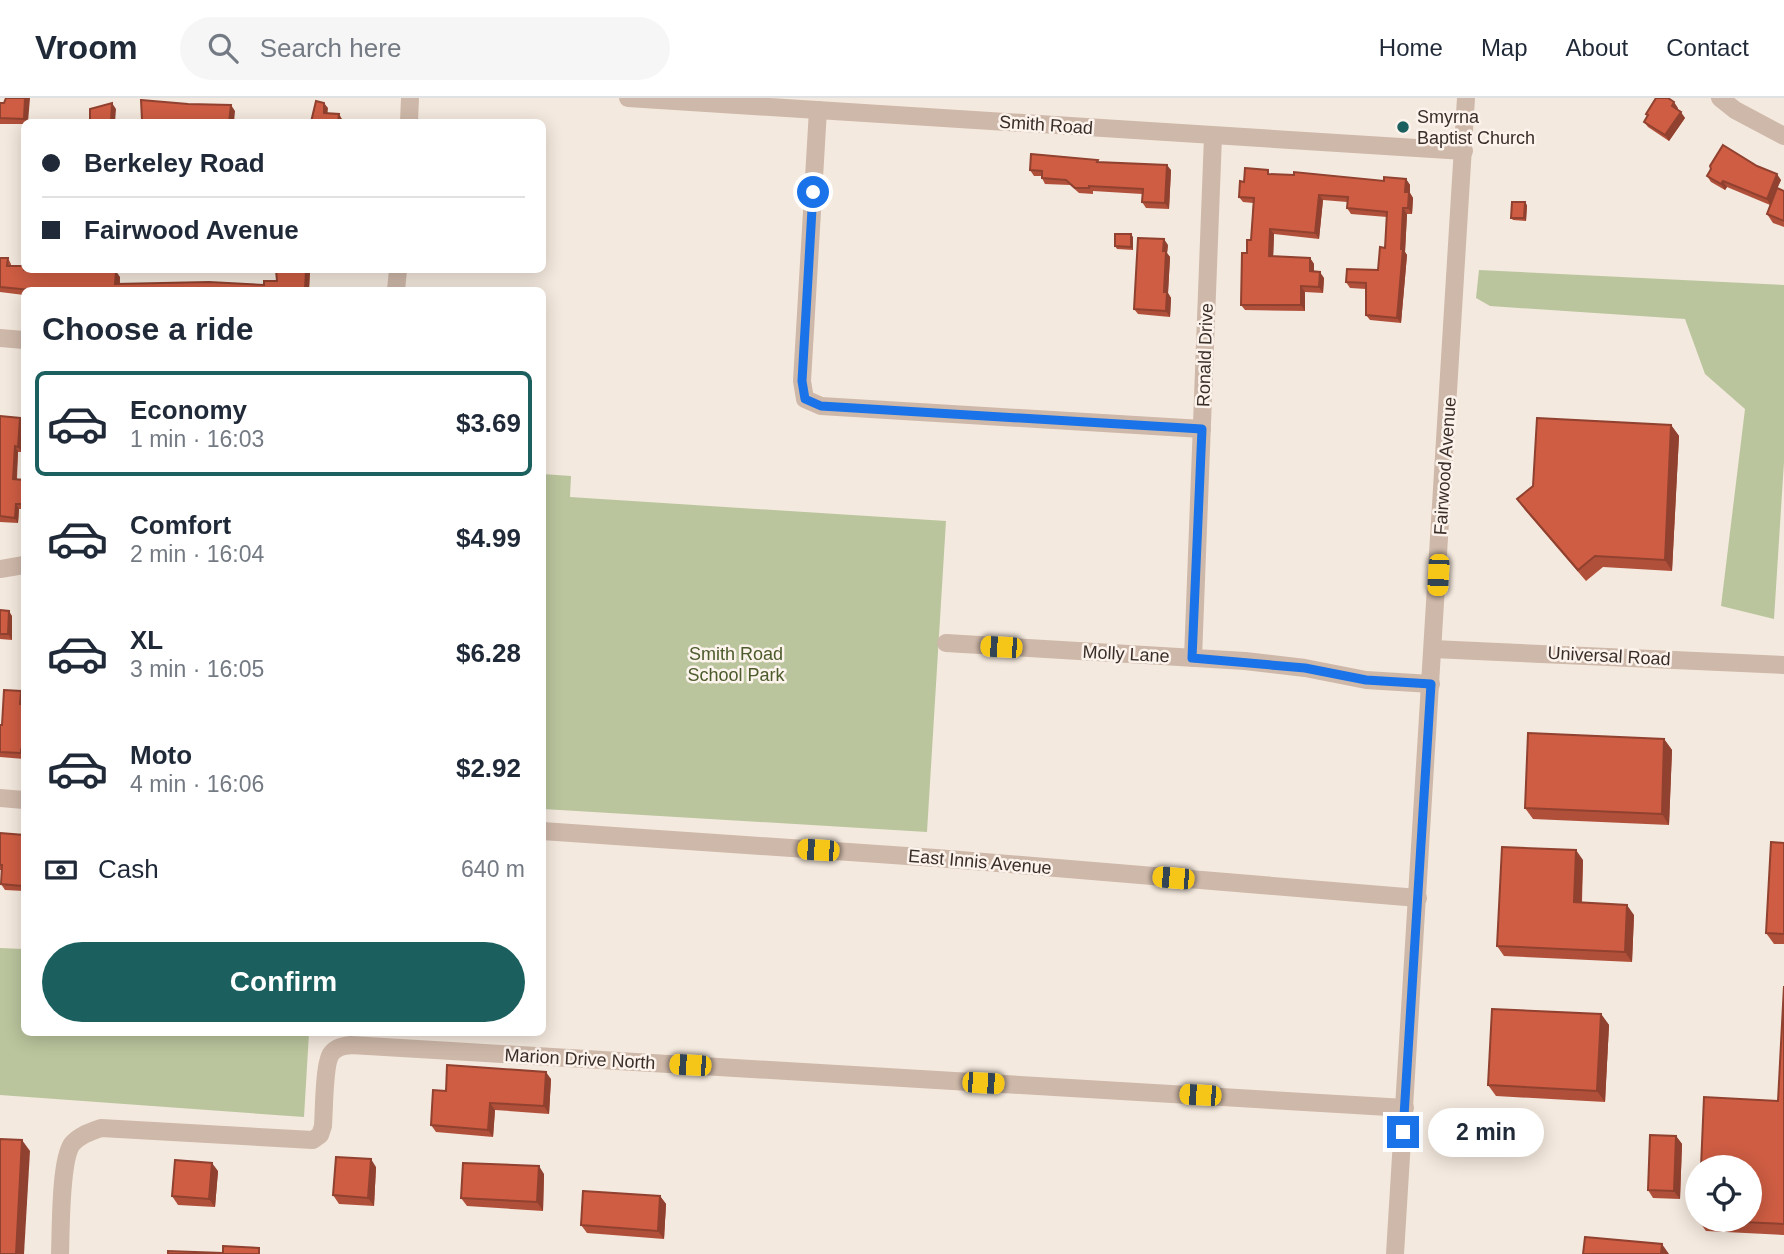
<!DOCTYPE html>
<meta charset="utf-8">
<style>
body{margin:0;font-family:Helvetica,sans-serif;background:#f6f6f7;color:#1f2937;height:100vh;display:flex;flex-direction:column;font-size:26px;white-space:nowrap}
*{box-sizing:border-box;margin:0}
p{font-size:23px;color:#747a83}
.icon{flex:none;width:38px;height:38px;fill:none;stroke:currentColor;stroke-width:2;stroke-linecap:round;stroke-linejoin:round}
.map{position:relative;flex:1;overflow:hidden}
.drawer{position:absolute;left:21px;top:189px;width:525px;height:749px;display:flex;flex-direction:column;background:#fff;border-radius:10px;box-shadow:0 4px 18px #0003}
.drawer>*{flex:none}
.banner{position:absolute;left:21px;top:21px;width:525px;height:154px;border-radius:10px;box-shadow:0 4px 18px #0003;display:grid;align-content:center;height:154px;padding:0 21px;background:#fff}
.controls{position:absolute;left:1685px;top:1057px;display:grid;gap:14px}
.controls a{display:grid;place-items:center;width:77px;height:77px;border-radius:50%;background:#fff;box-shadow:0 4px 18px #0003;font-size:35px}
.end{position:absolute;width:32px;height:32px;margin:-16px;border:9px solid #1a73e8;background:#fff;box-shadow:0 0 0 4px #fff}
.from{border-radius:50%}
.bubble{position:absolute;height:49px;border-radius:24px;background:#fff;box-shadow:0 4px 18px #0003;font-size:23px;font-weight:700;line-height:49px;text-align:center}
.car{position:absolute;width:21px;height:42px;margin:-21px -10px;border-radius:9px;box-shadow:0 0 5px 2px #0007;background:linear-gradient(#f5c518 24%,#345 0 40%,#f5c518 0 76%,#345 0 86%,#f5c518 0)}
.banner b{display:flex;align-items:center;gap:24px;height:66px;font-size:26px}
.banner b+b{border-top:2px solid #e0e1e3}
.banner i{width:18px;height:18px;background:#1f2937}
ul{padding:0;list-style:none}
li{display:flex;align-items:center;gap:21px;height:105px;margin:0 14px 10px;padding:0 7px;border:4px solid transparent;border-radius:10px}
li div{flex:1}
li b{display:block;font-size:26px}
li em{font-style:normal;font-weight:700}
li.on{border-color:#1b5f5f}
li>.icon{width:63px;height:63px;stroke-width:1.5}
h2{padding:0 21px;font-size:32px;line-height:84px}
.pay{display:flex;align-items:center;gap:18px;height:77px;padding:0 21px;font-size:26px}
.pay p{margin-inline-start:auto}
.action{display:flex;gap:14px;margin-top:auto;padding:14px 21px}
.action a{flex:1;height:80px;border-radius:42px;background:#1b5f5f;color:#fff;font-size:28px;font-weight:700;line-height:80px;text-align:center}
header{display:flex;align-items:center;gap:42px;box-sizing:border-box;height:98px;padding:0 35px;background:#fff;border-bottom:2px solid #e0e1e3}
header strong{font-size:33px}
nav{display:flex;gap:38px;margin-inline-start:auto;font-size:24px}
.search{width:490px;height:63px;background:#f6f6f7;display:flex;align-items:center;gap:18px;box-sizing:border-box;padding:0 24px;border-radius:38px;color:#747a83;font-size:26px}
.map>svg:first-child{display:block}
</style>
<header>
<strong>Vroom</strong>
<div class="search"><svg class="icon" aria-label="search" viewBox="0 0 24 24"><circle cx="10" cy="10" r="6"/><path d="M15 15l6 6"/></svg>Search here</div>
<nav><a>Home</a><a>Map</a><a>About</a><a>Contact</a></nav>
</header>
<div class="map">
<svg width="1784" height="1156" viewBox="0 0 1784 1156">
<rect width="100%" height="100%" fill="#f4e9de"/>
<g fill="#bac59d">
<polygon points="1479,172 1784,187 1784,364 1774,521 1721,508 1745,311 1705,276 1685,221 1490,208 1476,200"/>
<polygon points="542,376 571,378 570,399 946,423 927,734 543,711"/>
<polygon points="0,850 24,851 24,934 309,935 304,1019 0,997"/>
</g>
<g fill="none" stroke-linecap="round" stroke-linejoin="round">
<g stroke="#ceb8a9" stroke-width="18">
<polyline points="628,0 1464,53"/>
<polyline points="1720,0 1735,12 1784,38"/>
<polyline points="818,12 802,283 805,301 821,308 1202,331"/>
<polyline points="409,24 410,0"/>
<polyline points="396,192 398,172"/>
<polyline points="0,240 24,242"/>
<polyline points="0,471 24,467"/>
<polyline points="946,545 1245,563 1305,570 1366,582 1431,586"/>
<polyline points="1433,551 1784,567"/>
<polyline points="1193,560 1213,38"/>
<polyline points="0,700 24,702"/>
<polyline points="542,733 936,760 1418,800"/>
<path d="M60,1156C61,1132 60,1063 72,1046C80,1037 90,1034 101,1030L313,1042L320,1037L323,1028C324,1014 324,966 331,956C336,949 343,948 351,947L1405,1010"/>
<polyline points="1395,1156 1466,0"/>
</g>
</g>
<g fill="#b1503a">
<polygon points="6,0 28,24 24,24 24,26 0,26 0,5 4,5"/>
<polygon points="1678,10 1677,12 1685,20 1669,43 1648,29 1644,24 1648,18 1646,16"/>
<polygon points="1100,64 1171,72 1169,111 1146,110 1142,104 1142,96 1093,93 1093,96 1079,95 1070,87 1045,86 1042,80 1042,78 1034,78 1030,72"/>
<polygon points="1757,68 1781,82 1777,90 1784,93 1784,129 1773,125 1767,116 1770,107 1727,89 1725,92 1711,84 1707,78"/>
<polygon points="1271,76 1384,83 1406,81 1410,87 1410,95 1413,100 1412,116 1407,116 1405,154 1407,157 1401,225 1370,222 1366,217 1366,191 1350,190 1346,184 1378,172 1385,150 1387,119 1351,116 1347,110 1347,104 1323,102 1319,141 1274,136 1273,159 1310,160 1314,166 1314,174 1324,180 1323,195 1305,194 1305,213 1245,212 1241,207 1247,155 1251,142 1253,105 1243,104 1239,99 1244,84"/>
<polygon points="1527,107 1526,123 1513,122 1511,120"/>
<polygon points="1133,139 1133,152 1117,151 1115,148"/>
<polygon points="1168,147 1167,155 1170,159 1168,195 1171,200 1170,219 1138,216 1134,211"/>
<polygon points="0,160 8,160 11,166 11,168 24,172 68,172 70,174 120,179 120,186 264,187 310,172 309,191 343,192 24,192 24,197 0,194"/>
<polygon points="0,318 20,320 24,325 22,354 18,354 17,382 24,382 24,411 19,411 18,425 0,424"/>
<polygon points="1671,327 1679,338 1672,473 1603,469 1586,483 1525,412 1517,401"/>
<polygon points="0,512 12,518 12,542 0,541"/>
<polygon points="24,607 24,661 0,659 0,627 2,627"/>
<polygon points="1664,641 1672,652 1669,727 1533,721 1525,710"/>
<polygon points="0,735 24,737 24,793 5,792 1,786 2,772 0,772"/>
<polygon points="1784,745 1784,846 1774,846 1766,835"/>
<polygon points="1583,762 1582,805 1634,817 1632,864 1504,858 1497,848"/>
<polygon points="1784,888 1784,1137 1706,1133 1698,1122 1778,1003"/>
<polygon points="1601,916 1609,927 1605,1004 1496,998 1488,987"/>
<polygon points="551,981 549,1016 495,1012 493,1039 436,1034 431,1027 446,993"/>
<polygon points="1676,1038 1682,1046 1680,1101 1653,1100 1648,1092"/>
<polygon points="376,1069 374,1108 339,1106 333,1097"/>
<polygon points="218,1073 215,1109 178,1107 172,1098"/>
<polygon points="544,1076 543,1113 467,1108 461,1100"/>
<polygon points="660,1098 666,1106 664,1141 587,1135 581,1127"/>
</g>
<g fill="#90412f">
<polygon points="25,0 30,0 28,24 27,24 24,21"/>
<polygon points="1674,4 1678,10 1676,14 1672,8"/>
<polygon points="112,5 116,11 115,24 111,24"/>
<polygon points="324,5 328,10 327,20 324,15"/>
<polygon points="231,7 235,13 234,24 229,24"/>
<polygon points="1681,14 1685,20 1669,43 1665,37"/>
<polygon points="339,16 342,21 342,24 338,24"/>
<polygon points="1167,67 1171,72 1169,111 1165,105"/>
<polygon points="1777,76 1781,82 1770,107 1767,101"/>
<polygon points="1406,81 1410,87 1410,95 1413,100 1412,116 1408,110 1405,94"/>
<polygon points="1723,83 1727,89 1725,92 1721,86"/>
<polygon points="1319,97 1323,102 1319,141 1315,135"/>
<polygon points="1525,104 1527,107 1526,123 1524,120"/>
<polygon points="1403,110 1407,116 1405,154 1407,157 1401,225 1397,220"/>
<polygon points="1270,131 1274,136 1273,164 1269,158"/>
<polygon points="1131,136 1133,139 1133,152 1131,149"/>
<polygon points="1164,141 1168,147 1167,155 1170,159 1168,195 1171,200 1170,219 1166,213 1164,194"/>
<polygon points="1310,160 1314,166 1314,179 1310,173"/>
<polygon points="306,172 310,172 309,192 305,191"/>
<polygon points="116,173 120,179 119,191 115,186"/>
<polygon points="1320,174 1324,180 1323,195 1319,189"/>
<polygon points="1301,188 1305,194 1305,213 1301,207"/>
<polygon points="20,320 24,325 22,354 18,349"/>
<polygon points="1671,327 1679,338 1672,473 1665,462"/>
<polygon points="15,348 18,354 16,387 13,381"/>
<polygon points="16,406 19,411 18,425 15,420"/>
<polygon points="9,513 12,518 12,542 8,536"/>
<polygon points="21,593 24,598 24,612 20,606"/>
<polygon points="1664,641 1672,652 1669,727 1662,716"/>
<polygon points="1576,752 1583,762 1581,815 1574,804"/>
<polygon points="23,760 24,761 24,792 22,788"/>
<polygon points="1627,807 1634,817 1632,864 1625,854"/>
<polygon points="1601,916 1609,927 1605,1004 1597,993"/>
<polygon points="546,974 551,981 549,1016 544,1008"/>
<polygon points="490,1005 495,1012 493,1039 488,1032"/>
<polygon points="1676,1038 1682,1046 1680,1101 1674,1093"/>
<polygon points="22,1042 30,1053 24,1156 16,1156"/>
<polygon points="371,1061 376,1069 374,1108 368,1100"/>
<polygon points="212,1065 218,1073 215,1109 209,1101"/>
<polygon points="539,1068 544,1076 543,1113 537,1104"/>
<polygon points="660,1098 666,1106 664,1141 658,1133"/>
<polygon points="1662,1146 1669,1156 1661,1156"/>
</g>
<g fill="#ce5d43" stroke="#90412f" stroke-width="2">
<polygon points="6,0 25,0 24,21 0,20 0,5 4,5"/>
<polygon points="1656,0 1668,0 1674,4 1672,8 1681,14 1665,37 1644,24 1648,17 1646,16"/>
<polygon points="141,2 188,6 231,7 229,24 150,24 150,22 142,22"/>
<polygon points="316,3 324,5 324,15 339,16 338,24 311,24"/>
<polygon points="112,5 111,24 90,24 90,11"/>
<polygon points="1723,47 1757,68 1777,76 1767,101 1723,83 1721,86 1707,78 1711,71 1710,68"/>
<polygon points="1031,56 1098,62 1097,64 1167,67 1165,105 1142,104 1143,91 1089,88 1089,90 1075,90 1066,82 1042,80 1042,73 1030,72"/>
<polygon points="1245,70 1268,72 1268,76 1294,77 1294,74 1384,83 1384,79 1406,81 1405,94 1409,94 1408,110 1403,110 1401,151 1403,151 1397,220 1366,217 1366,185 1346,184 1347,171 1378,172 1380,149 1385,150 1387,114 1347,110 1348,99 1319,97 1315,135 1270,131 1269,158 1310,160 1310,173 1320,174 1319,189 1301,188 1301,207 1241,207 1242,155 1247,155 1247,142 1251,142 1254,100 1239,99 1240,83 1244,84"/>
<polygon points="1777,90 1784,93 1784,123 1767,116"/>
<polygon points="1512,104 1525,104 1524,120 1511,120"/>
<polygon points="1115,136 1131,136 1131,149 1115,148"/>
<polygon points="1138,140 1164,141 1163,153 1166,153 1164,194 1167,194 1166,213 1134,211"/>
<polygon points="0,160 8,160 7,168 24,168 24,172 67,172 68,174 116,173 115,186 209,184 264,187 264,183 277,183 276,172 306,172 305,191 343,192 51,192 46,191 46,192 31,192 0,189"/>
<polygon points="0,318 20,320 18,349 15,348 13,381 24,382 24,406 16,406 15,420 0,418"/>
<polygon points="1537,320 1671,327 1665,462 1595,458 1578,472 1517,401 1533,388"/>
<polygon points="0,512 9,513 8,536 0,536"/>
<polygon points="4,592 21,593 20,606 24,607 24,653 21,652 21,655 0,654 0,627 2,627"/>
<polygon points="1528,635 1664,641 1662,716 1525,710"/>
<polygon points="0,735 24,737 24,760 23,760 22,788 1,786 2,767 0,767"/>
<polygon points="1771,744 1784,745 1784,836 1766,835"/>
<polygon points="1502,749 1576,752 1574,804 1627,807 1625,854 1497,848"/>
<polygon points="1784,888 1784,1126 1698,1122 1750,1122 1750,1069 1701,1069 1704,999 1778,1003"/>
<polygon points="1492,911 1601,916 1597,993 1488,987"/>
<polygon points="447,967 546,974 544,1008 490,1005 488,1032 431,1027 433,992 446,993"/>
<polygon points="1650,1037 1676,1038 1674,1093 1648,1092"/>
<polygon points="0,1041 22,1042 16,1156 0,1156"/>
<polygon points="336,1059 371,1061 368,1100 333,1097"/>
<polygon points="175,1062 212,1065 209,1101 172,1098"/>
<polygon points="463,1065 539,1068 537,1104 461,1100"/>
<polygon points="583,1093 660,1098 658,1133 581,1127"/>
<polygon points="1585,1139 1662,1146 1661,1156 1583,1156"/>
<polygon points="223,1148 259,1150 259,1156 168,1156 168,1153 223,1155"/>
</g>
<g fill="none" stroke-linecap="round" stroke-linejoin="round">
<polyline stroke="#1a73e8" stroke-width="9" points="813,94 802,283 805,301 821,308 1202,331 1192,560 1305,570 1366,582 1431,586 1403,1034"/>
</g>
<circle fill="#1b5f5f" stroke="#fbf3ec" stroke-width="2.5" cx="1403" cy="29" r="7"/>
<g text-anchor="middle" stroke-width="5" stroke-linejoin="round" paint-order="stroke">
<g font-size="18" fill="#3b2e29" stroke="#fbf3ec" text-anchor="start">
<text x="1417" y="25">Smyrna<tspan x="1417" dy="21">Baptist Church</tspan></text>
</g>
<g font-size="18" fill="#3b2e29" stroke="#fbf3ec">
<text transform="translate(1046 27) rotate(4)" y="6">Smith Road</text>
<text transform="translate(1205 257) rotate(-88)" y="6">Ronald Drive</text>
<text transform="translate(1445 368) rotate(-86)" y="6">Fairwood Avenue</text>
<text transform="translate(1126 556) rotate(3)" y="6">Molly Lane</text>
<text transform="translate(1609 558) rotate(3)" y="6">Universal Road</text>
<text transform="translate(980 764) rotate(5)" y="6">East Innis Avenue</text>
<text transform="translate(580 961) rotate(3)" y="6">Marion Drive North</text>
</g>
<g font-size="18" fill="#4c5b2b" stroke="#fbf3ec">
<text x="736" y="562">Smith Road<tspan x="736" dy="21">School Park</tspan></text>
</g>
</g>
</svg>
<div class="controls">
<a><svg class="icon" aria-label="locate" viewBox="0 0 24 24"><circle cx="12" cy="12" r="6"/><path d="M12 2v4M12 18v4M2 12h4M18 12h4"/></svg></a>
</div>
<i class="end from" style="left:813px;top:94px"></i>
<i class="end" style="left:1403px;top:1034px"></i>
<div class="bubble" style="left:1428px;top:1010px;width:116px">2 min</div>
<i class="car" style="left:1438px;top:477px;rotate:183deg"></i>
<i class="car" style="left:1001px;top:549px;rotate:273deg"></i>
<i class="car" style="left:818px;top:752px;rotate:274deg"></i>
<i class="car" style="left:1173px;top:780px;rotate:275deg"></i>
<i class="car" style="left:690px;top:967px;rotate:273deg"></i>
<i class="car" style="left:983px;top:985px;rotate:93deg"></i>
<i class="car" style="left:1200px;top:997px;rotate:273deg"></i>
<div class="banner">
<b><i class="from"></i>Berkeley Road</b>
<b><i></i>Fairwood Avenue</b>
</div>
<section class="drawer">
<h2>Choose a ride</h2>
<ul>
<li class="on"><svg class="icon" aria-label="car" viewBox="0 0 24 24"><path d="M5 17H2v-5l4-1 3-4h7l3 4 3 1v5h-3M9 17h6M6 11h13"/><circle cx="7" cy="17" r="2"/><circle cx="17" cy="17" r="2"/></svg><div><b>Economy</b><p>1 min · 16:03</p></div><em>$3.69</em></li>
<li><svg class="icon" aria-label="car" viewBox="0 0 24 24"><path d="M5 17H2v-5l4-1 3-4h7l3 4 3 1v5h-3M9 17h6M6 11h13"/><circle cx="7" cy="17" r="2"/><circle cx="17" cy="17" r="2"/></svg><div><b>Comfort</b><p>2 min · 16:04</p></div><em>$4.99</em></li>
<li><svg class="icon" aria-label="car" viewBox="0 0 24 24"><path d="M5 17H2v-5l4-1 3-4h7l3 4 3 1v5h-3M9 17h6M6 11h13"/><circle cx="7" cy="17" r="2"/><circle cx="17" cy="17" r="2"/></svg><div><b>XL</b><p>3 min · 16:05</p></div><em>$6.28</em></li>
<li><svg class="icon" aria-label="car" viewBox="0 0 24 24"><path d="M5 17H2v-5l4-1 3-4h7l3 4 3 1v5h-3M9 17h6M6 11h13"/><circle cx="7" cy="17" r="2"/><circle cx="17" cy="17" r="2"/></svg><div><b>Moto</b><p>4 min · 16:06</p></div><em>$2.92</em></li>
</ul>
<div class="pay"><svg class="icon" aria-label="cash" viewBox="0 0 24 24"><path d="M3 7h18v10H3z"/><circle cx="12" cy="12" r="2"/></svg>Cash<p>640 m</p></div>
<div class="action"><a>Confirm</a></div>
</section>
</div>
